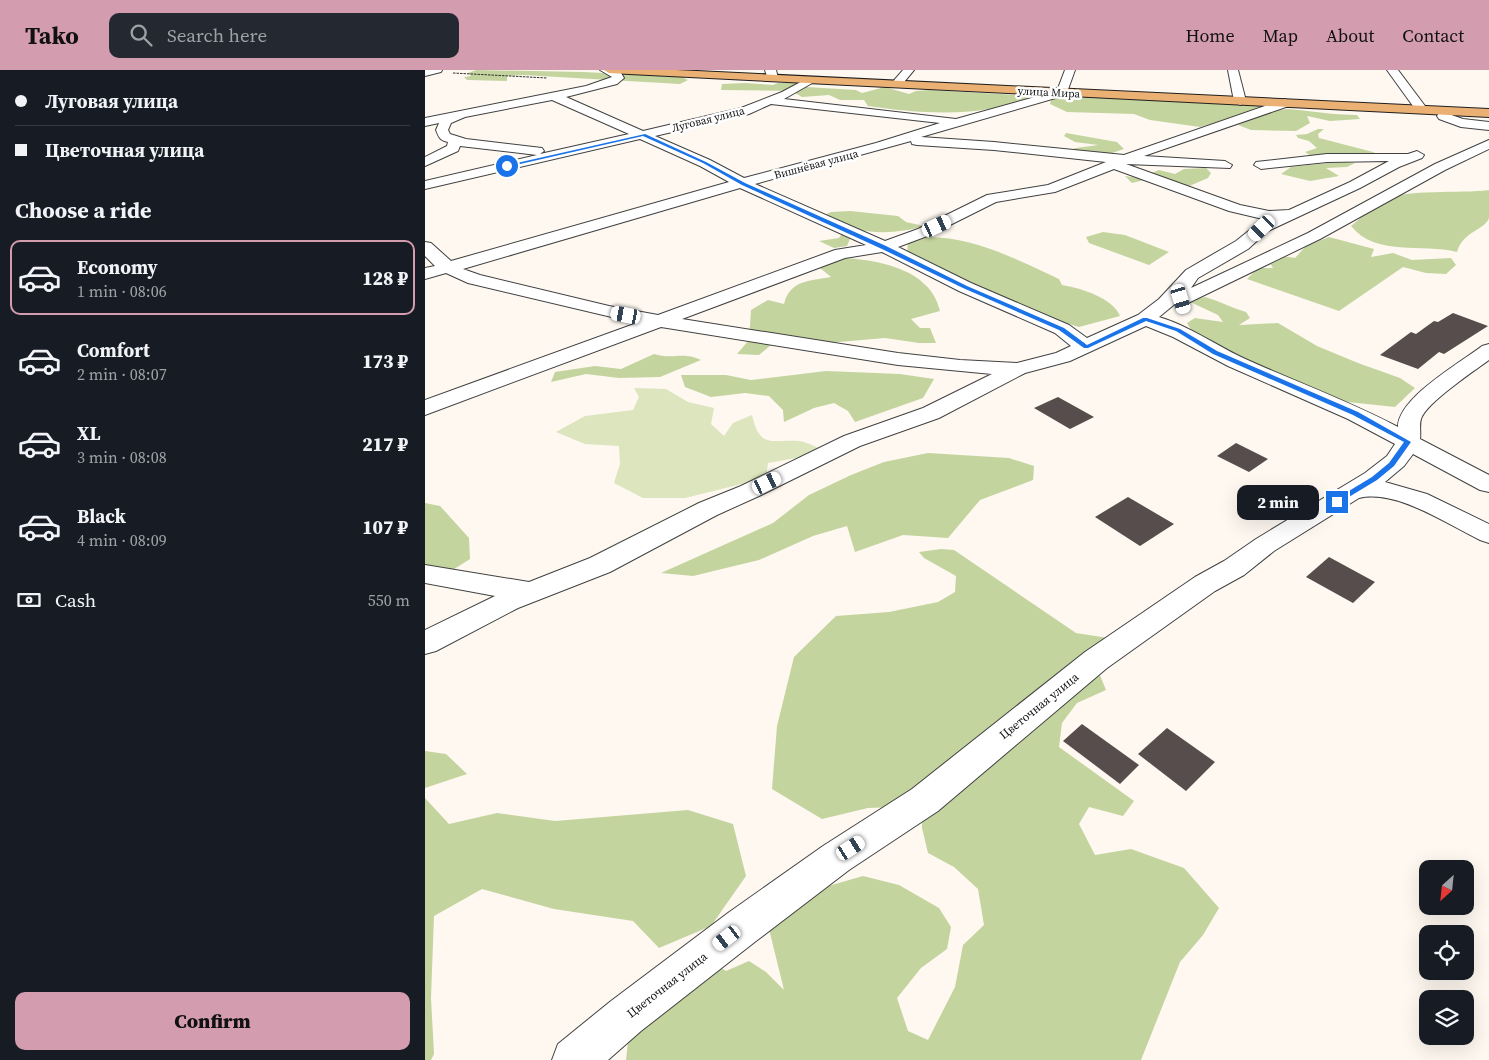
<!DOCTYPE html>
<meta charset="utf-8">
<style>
body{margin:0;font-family:"Source Serif 4",serif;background:#242831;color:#f1f3f6;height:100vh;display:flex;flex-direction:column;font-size:19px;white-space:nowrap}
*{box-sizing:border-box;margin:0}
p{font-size:16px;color:#9ea1a6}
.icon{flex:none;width:28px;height:28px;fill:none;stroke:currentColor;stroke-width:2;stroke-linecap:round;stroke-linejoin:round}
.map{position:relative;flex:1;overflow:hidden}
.side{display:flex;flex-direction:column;background:#171b24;width:425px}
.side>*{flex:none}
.hud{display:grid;align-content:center;height:110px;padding:0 15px;background:#171b24}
.needle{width:32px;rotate:207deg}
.buttons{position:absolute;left:994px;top:790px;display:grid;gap:10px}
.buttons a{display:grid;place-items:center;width:55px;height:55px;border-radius:10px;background:#171b24;box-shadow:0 5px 20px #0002;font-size:25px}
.end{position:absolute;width:22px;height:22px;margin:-11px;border:6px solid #1a73e8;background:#fff;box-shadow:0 0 0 2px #fff}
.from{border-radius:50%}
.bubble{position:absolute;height:35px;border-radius:10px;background:#171b24;box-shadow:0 5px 20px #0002;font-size:16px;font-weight:800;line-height:35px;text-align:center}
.car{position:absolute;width:15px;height:30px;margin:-15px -8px;border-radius:6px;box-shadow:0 0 4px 1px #0007;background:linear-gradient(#fff 24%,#345 0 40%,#fff 0 76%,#345 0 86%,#fff 0)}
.hud b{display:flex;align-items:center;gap:18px;height:48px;font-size:19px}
.hud b+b{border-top:1px solid #363941}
.hud i{width:12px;height:12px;background:#f1f3f6}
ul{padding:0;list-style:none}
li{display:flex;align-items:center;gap:15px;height:75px;margin:0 10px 8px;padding:0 5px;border:2px solid transparent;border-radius:10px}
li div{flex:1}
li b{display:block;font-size:19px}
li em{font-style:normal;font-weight:800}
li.active{border-color:#d49daf}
li>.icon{width:45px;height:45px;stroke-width:1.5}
h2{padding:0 15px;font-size:22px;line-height:60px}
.pay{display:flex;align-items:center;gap:12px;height:55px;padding:0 15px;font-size:19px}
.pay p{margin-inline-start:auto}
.cta{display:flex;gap:10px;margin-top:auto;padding:10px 15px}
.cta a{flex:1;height:58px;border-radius:10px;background:#d49daf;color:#111;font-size:20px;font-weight:800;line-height:58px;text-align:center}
header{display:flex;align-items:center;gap:30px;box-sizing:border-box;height:70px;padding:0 25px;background:#d49daf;color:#111}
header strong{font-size:24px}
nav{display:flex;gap:28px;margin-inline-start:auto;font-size:18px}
.search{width:350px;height:45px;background:#242831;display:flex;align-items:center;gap:12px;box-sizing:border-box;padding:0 18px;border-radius:10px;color:#9ea1a6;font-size:19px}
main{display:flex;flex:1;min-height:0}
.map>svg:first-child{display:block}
</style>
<header>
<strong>Tako</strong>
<div class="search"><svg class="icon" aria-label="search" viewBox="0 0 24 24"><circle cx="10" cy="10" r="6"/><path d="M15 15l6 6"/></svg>Search here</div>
<nav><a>Home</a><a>Map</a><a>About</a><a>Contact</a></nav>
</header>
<main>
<section class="side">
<div class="hud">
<b><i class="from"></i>Луговая улица</b>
<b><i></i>Цветочная улица</b>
</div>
<h2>Choose a ride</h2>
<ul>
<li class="active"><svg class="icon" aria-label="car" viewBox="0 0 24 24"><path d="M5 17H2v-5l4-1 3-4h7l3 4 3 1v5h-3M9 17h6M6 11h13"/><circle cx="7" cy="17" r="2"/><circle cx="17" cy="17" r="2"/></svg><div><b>Economy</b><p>1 min · 08:06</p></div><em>128 ₽</em></li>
<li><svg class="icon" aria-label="car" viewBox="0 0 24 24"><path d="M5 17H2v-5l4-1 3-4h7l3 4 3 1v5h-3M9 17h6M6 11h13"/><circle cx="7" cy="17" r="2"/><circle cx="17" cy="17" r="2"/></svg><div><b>Comfort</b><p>2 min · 08:07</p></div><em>173 ₽</em></li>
<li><svg class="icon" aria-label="car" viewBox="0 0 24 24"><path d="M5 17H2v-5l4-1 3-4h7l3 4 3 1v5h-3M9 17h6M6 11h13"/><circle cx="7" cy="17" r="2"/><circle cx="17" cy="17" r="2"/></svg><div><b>XL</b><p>3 min · 08:08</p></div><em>217 ₽</em></li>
<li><svg class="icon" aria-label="car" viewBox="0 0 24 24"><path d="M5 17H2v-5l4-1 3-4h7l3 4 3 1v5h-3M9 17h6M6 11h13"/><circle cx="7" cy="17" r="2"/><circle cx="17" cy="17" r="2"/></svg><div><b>Black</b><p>4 min · 08:09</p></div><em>107 ₽</em></li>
</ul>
<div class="pay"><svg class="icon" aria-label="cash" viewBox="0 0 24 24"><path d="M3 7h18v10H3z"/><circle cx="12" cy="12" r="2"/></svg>Cash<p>550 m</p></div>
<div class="cta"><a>Confirm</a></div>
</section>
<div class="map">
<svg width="1064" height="990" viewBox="0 0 1064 990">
<rect width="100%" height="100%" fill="#fef8f1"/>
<path fill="#dce5bd" d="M209,318L241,319L263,332L289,338L286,354L299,366L308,353L327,345C335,380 347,369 374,371C381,372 389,376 396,379L382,386L343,393L341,408L260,428H218L189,413L195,394L194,376L160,374L131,362L160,346L208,340L214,327Z"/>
<g fill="#c4d49e">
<polygon points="51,0 158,2 257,7 263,10 255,14 98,5 82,6 82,11 42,10 39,7 46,6 43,3"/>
<path d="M320,13L348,15L353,13H368L382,17L431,20L437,23L460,17L484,24L491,21L504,20L611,26C598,30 584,35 570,38C529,46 484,42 443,36L439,30H415L404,25L377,27L367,21L296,20L297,14Z"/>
<polygon points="639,26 836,36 835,40 775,57 725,50 709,44 642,42 625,34 626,30"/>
<path d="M863,39C886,41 909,45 932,45L935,49L905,51L882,46L885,53L871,61L826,60L813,55L846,41Z"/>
<polygon points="893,59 899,59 893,64 894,68 948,82 956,86 886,86 880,82 892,78 884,71 873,68 871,65 882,64"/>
<polygon points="641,63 692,72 699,79 687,83 636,83 651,78 673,75 650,72 639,66"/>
<polygon points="912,92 930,93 922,97 901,98 914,106 885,111 856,104 866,97"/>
<polygon points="781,98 786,103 783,108 755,120 746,115 743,109 731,107 707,113 700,106 713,108 734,100 750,104 759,99"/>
<path d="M1064,120C1064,128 1064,140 1064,148C1060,160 1038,161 1032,182C997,173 951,187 926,156C935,149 946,137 956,131C982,118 1034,124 1064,120Z"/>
<path d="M425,141L473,146L481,152L499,156C477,163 451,164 429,159L422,176L409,178L394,171L414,168L419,161L395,147L406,142Z"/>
<polygon points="678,162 700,165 744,182 724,195 664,173 661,167"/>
<path d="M504,167C549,167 593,190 634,209L637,215C656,218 688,228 695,246L654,257L621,247L516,201L482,183L483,173Z"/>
<polygon points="904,167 949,179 946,187 968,183 987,190 1026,188 1031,195 1021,204 1001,203 978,197 914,241 822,209 833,198 848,198 843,190 857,186 870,188 881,176"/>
<path d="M415,188C452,189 506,199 515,241L486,249L495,258H505L511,273H494L460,268L402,273L378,272L346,275L334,285L312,284L324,270L326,240L343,230L359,234C365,210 384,211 406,207L395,198Z"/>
<path d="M780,227C795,231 806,238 821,242L825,248L814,255L853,253L892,276L933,293L975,308L990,318L970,337L923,332L878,322L770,266L762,253L770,248L798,252L793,245L763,231Z"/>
<path d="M229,284C248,290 258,281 276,290L235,307L194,308L161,304L126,312L130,302L170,296L196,299Z"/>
<polygon points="401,301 475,304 509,309 498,328 430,352 423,341 409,333 389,338 359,352 358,340 344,326 320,323 286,327 260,317 256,305 301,305 326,310"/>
<polygon points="503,383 584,388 609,396 608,410 555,430 523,468 478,465 430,482 422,456 388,466 334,490 268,506 236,503 348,453 384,425 426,405 459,392"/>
<polygon points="0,433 15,436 44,468 45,489 10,511 0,514"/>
<polygon points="516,479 529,480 651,563 683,568 674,603 681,620 652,633 637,653 634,677 709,731 698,746 664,737 654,754 670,785 706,779 759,798 794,838 778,865 755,892 716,990 201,990 204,963 284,890 301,901 324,891 341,902 359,920 344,859 393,819 438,806 474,815 514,838 526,857 522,879 496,898 472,928 483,961 503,970 530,917 538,875 559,855 553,819 529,797 503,783 497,758 497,744 471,737 443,738 397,749 347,719 352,656 369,587 411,546 464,542 513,532 530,522 531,506 499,488 494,482"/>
<polygon points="0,681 21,684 42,704 0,718"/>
<polygon points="0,728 24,754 72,743 130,751 263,740 308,754 321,806 286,856 234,878 208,851 129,839 57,819 9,846 6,928 9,984 6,990 0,990"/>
</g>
<g fill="#564d4c">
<polygon points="1028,243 1063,256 1019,284 1014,282 993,299 955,285 986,262 991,264 1009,251 1013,252"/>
<polygon points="633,327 669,347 645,359 609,338"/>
<polygon points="811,373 843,389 824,402 792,386"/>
<polygon points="703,427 749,454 715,476 670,447"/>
<polygon points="904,487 950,512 928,533 881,507"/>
<polygon points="657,654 714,695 695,714 638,671"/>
<polygon points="742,658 790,692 761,721 713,684"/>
</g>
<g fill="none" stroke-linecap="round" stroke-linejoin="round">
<defs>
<g id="minor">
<polygon points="0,0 17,0 16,2 0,6"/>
<path d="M175,0H189L196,3L199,8L192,14L141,27L218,61L316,38L357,22L385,7L391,10L389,12L359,29L531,49L632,21L640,0H650L641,25L496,67L569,72L699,85L860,29L866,33L864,36L719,86L800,91L807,95L805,98L701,94L815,135L844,141L864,140L925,112L964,91L902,92L836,99L829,95L831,92L902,84H983L992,81L999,85L997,88L974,97L935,118L843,161L823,179L773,208L766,218L883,163L1010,94L1064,70V79L1020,100L895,169L763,233H751L734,247C764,256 789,274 816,287C868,311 922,330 973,357C973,328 1035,293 1057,276L1064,274V290C1049,301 1001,333 996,349C994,355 996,363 995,369L1064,405V422L1055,420L988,384L979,396L960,412L1002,424L1064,454V473L1055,470C1022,454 971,419 934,428L849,481L819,505L790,521L682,598L513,741L424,800L331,871L216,961L183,990H127L133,974L186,931L303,843L398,776L487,719L660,582L770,507L799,491L831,469L940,403L962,386L970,374L923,349L803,296L748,267L721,256L645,291L600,303L514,348L435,376L334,426L292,445L185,502L93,538L11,581L0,584V560L70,526L0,513V495L104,512L165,488L274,433L316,416L419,366L498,338L567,304L473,295L236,257L0,345V330L212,253L43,213L21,203L0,209V198L10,196L0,186V172L6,173L26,191L304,112L275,96L215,69L0,119V111L112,85L35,76L33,81L0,96V87L22,76L23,72C15,70 14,68 11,60L14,53L0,56V48L161,16L187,7ZM127,30L204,64L115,84L119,81L117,78L41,69L25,64L23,60L26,53L40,47ZM346,34L515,53L451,73L319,108L285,90L230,66L324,44ZM486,71L487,74L492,75L569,80L681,92L623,115L562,125L493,159L460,171L330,114ZM689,99L804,141L842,150L831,155L811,171L761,200L734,229L713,245L662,268L644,255L546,213L473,177L505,165L571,132L630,122ZM315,118L441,175L410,180L233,245L184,236L55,205L38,199ZM457,182L534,221L630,263L646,276L631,283L592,293L535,290L473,283L257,249L420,188Z"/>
<polygon points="340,0 351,0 353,8 351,10 343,10"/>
<polygon points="478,0 489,0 475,17 467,17 465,15"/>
<polygon points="803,0 813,0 821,31 819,33 815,35 809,31"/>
<polygon points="962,0 973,0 1003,40 1001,43 993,43"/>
<polygon points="1018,42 1038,49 1064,52 1064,60 1036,57 1014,49 1012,46 1014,43"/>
</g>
<polygon id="major" points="179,0 251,0 1064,39 1064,47 184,3"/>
</defs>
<use href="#minor" stroke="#414141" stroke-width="2"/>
<use href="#major" stroke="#1f1f1f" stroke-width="2"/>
<polyline stroke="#303030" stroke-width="1" stroke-dasharray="2.5 1" stroke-linecap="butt" points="28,3 122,8"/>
<use href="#minor" fill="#fff" fill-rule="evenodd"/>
<use href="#major" fill="#ebb073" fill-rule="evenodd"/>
</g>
<polygon fill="#1a73e8" points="220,64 281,92 320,113 461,176 542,216 639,258 662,275 718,248 722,248 755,259 792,281 933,342 986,372 969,396 952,410 914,433 909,433 909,430 947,407 964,393 979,372 928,345 788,284 751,261 721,251 663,278 659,278 634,260 538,218 457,179 317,115 278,93 218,66 82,97 79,96"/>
<g text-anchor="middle" stroke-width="5" stroke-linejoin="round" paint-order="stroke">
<g font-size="11" fill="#0e0e0e" stroke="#fff">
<text transform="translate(624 22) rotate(3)" y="4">улица Мира</text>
<text transform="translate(283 49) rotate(-14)" y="4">Луговая улица</text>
<text transform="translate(391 94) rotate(-15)" y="4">Вишнёвая улица</text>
</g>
<g font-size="12" fill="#0e0e0e" stroke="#fff">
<text transform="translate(614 636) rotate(-39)" y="4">Цветочная улица</text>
<text transform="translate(242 915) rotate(-38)" y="4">Цветочная улица</text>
</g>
</g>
</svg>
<div class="buttons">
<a><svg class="needle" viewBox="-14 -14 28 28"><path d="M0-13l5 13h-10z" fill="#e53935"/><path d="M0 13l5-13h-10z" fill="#9ea1a6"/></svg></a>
<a><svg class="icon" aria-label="locate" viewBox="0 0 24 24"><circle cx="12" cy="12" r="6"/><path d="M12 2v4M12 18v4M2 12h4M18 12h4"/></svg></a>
<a><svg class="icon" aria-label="layers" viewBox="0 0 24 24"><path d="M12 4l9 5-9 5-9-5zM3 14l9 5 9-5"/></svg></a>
</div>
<i class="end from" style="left:82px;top:96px"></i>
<i class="end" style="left:912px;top:432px"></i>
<div class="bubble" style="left:812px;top:415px;width:82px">2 min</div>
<i class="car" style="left:512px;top:156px;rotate:65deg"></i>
<i class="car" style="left:837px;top:158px;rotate:226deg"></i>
<i class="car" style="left:756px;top:229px;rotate:163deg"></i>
<i class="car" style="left:201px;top:245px;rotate:280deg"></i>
<i class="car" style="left:342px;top:413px;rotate:64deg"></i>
<i class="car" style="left:426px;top:778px;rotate:57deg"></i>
<i class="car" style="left:302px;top:868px;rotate:233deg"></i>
</div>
</main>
